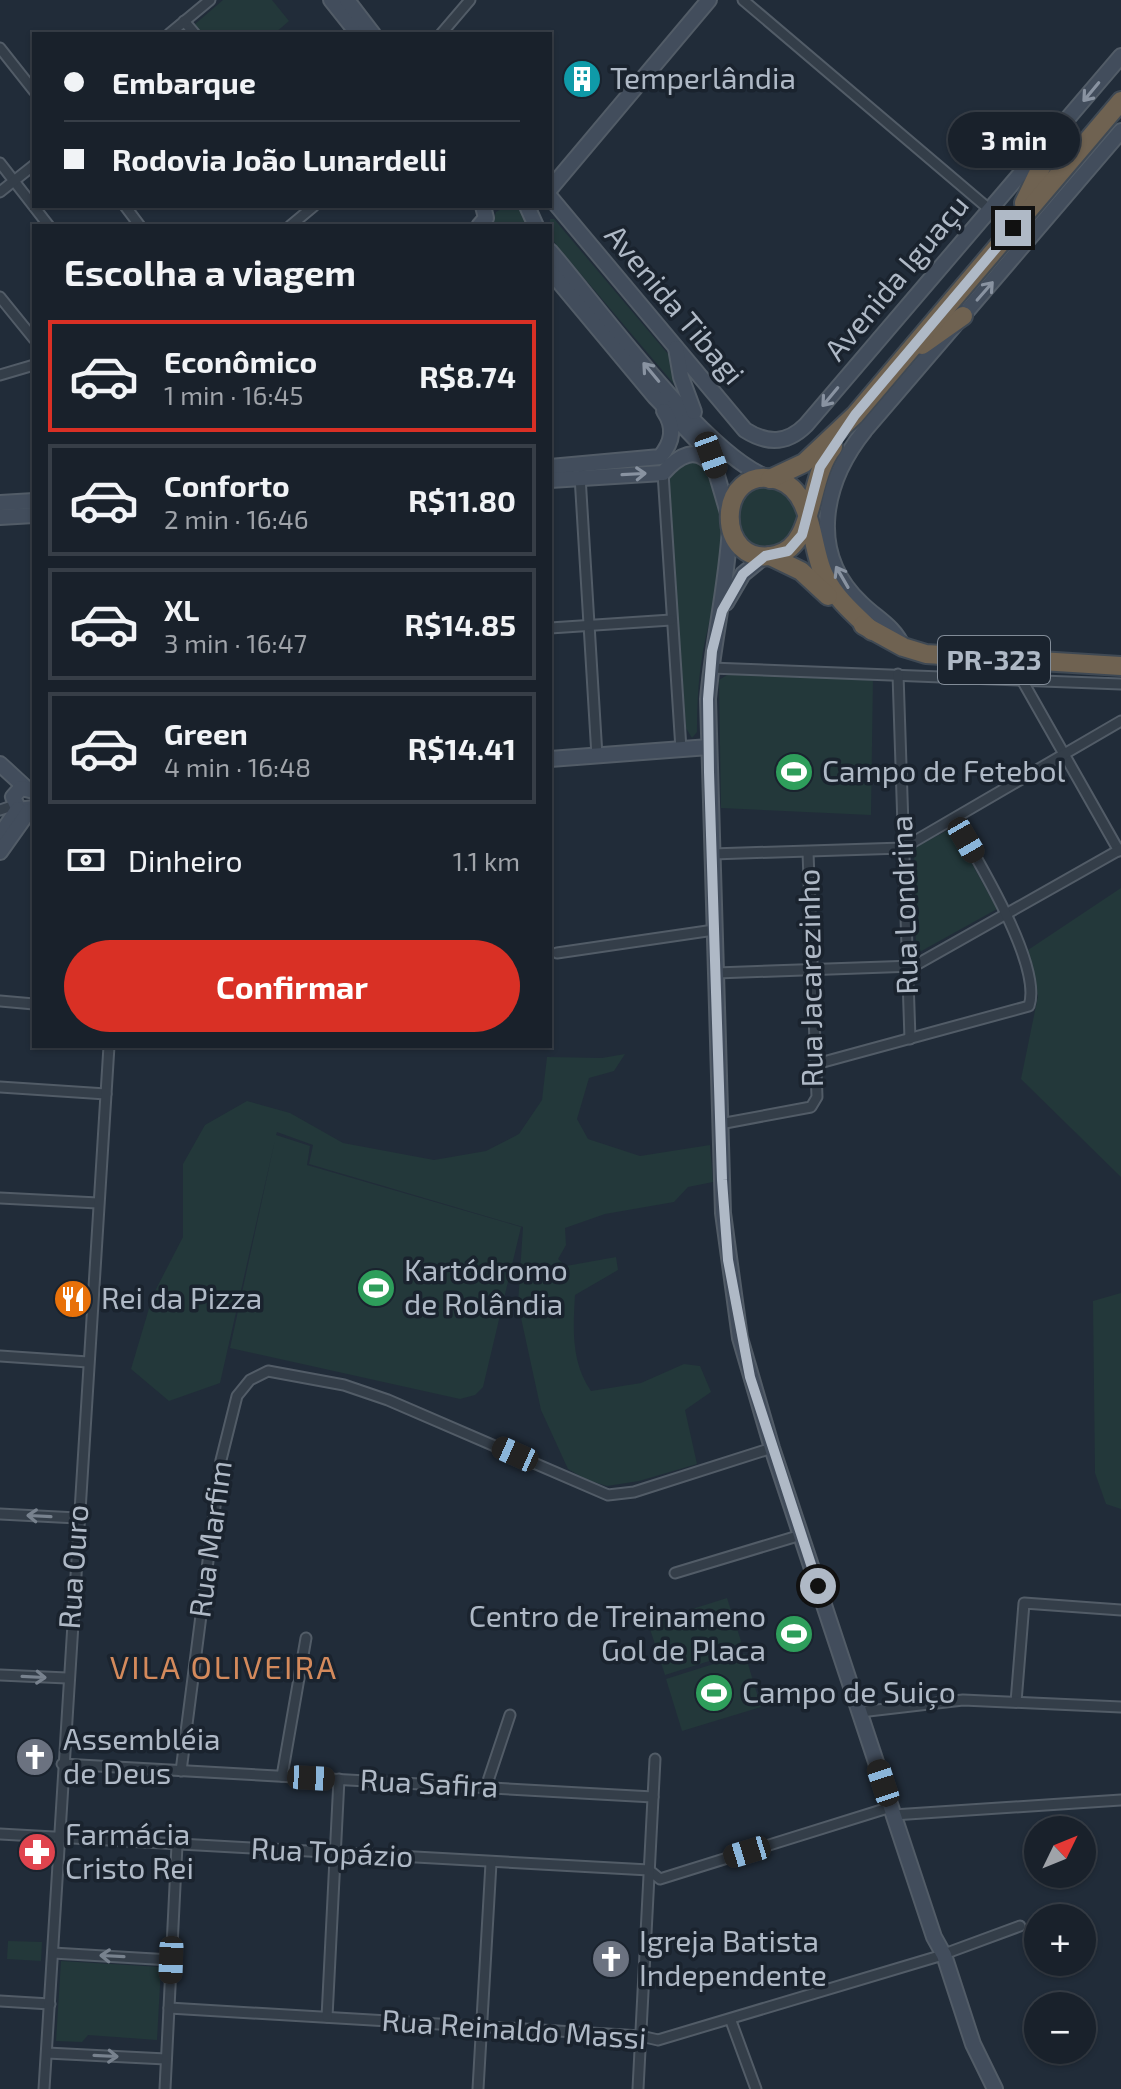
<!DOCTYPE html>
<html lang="pt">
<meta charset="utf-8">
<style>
body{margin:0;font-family:"Exo 2",sans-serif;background:#222933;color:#f1f3f6;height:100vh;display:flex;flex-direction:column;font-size:30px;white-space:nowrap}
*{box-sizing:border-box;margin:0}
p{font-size:26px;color:#9fa3a9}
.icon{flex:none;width:44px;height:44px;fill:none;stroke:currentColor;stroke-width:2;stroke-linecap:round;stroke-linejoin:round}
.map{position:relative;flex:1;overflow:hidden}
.details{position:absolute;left:32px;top:224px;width:520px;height:824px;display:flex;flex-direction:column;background:#19212b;border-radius:0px;box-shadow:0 2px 6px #0004,0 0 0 2px #373e47}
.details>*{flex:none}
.guide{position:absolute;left:32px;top:32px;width:520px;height:176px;border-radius:0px;box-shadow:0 2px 6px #0004,0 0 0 2px #373e47;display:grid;align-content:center;height:176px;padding:0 32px;background:#19212b}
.needle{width:52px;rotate:47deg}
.controls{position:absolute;left:1024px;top:1816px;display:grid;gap:16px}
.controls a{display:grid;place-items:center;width:72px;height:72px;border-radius:50%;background:#19212b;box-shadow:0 2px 6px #0004,0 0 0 2px #373e47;font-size:40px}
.end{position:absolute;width:36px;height:36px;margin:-18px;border:10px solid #afb9c6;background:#111;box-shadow:0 0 0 4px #111}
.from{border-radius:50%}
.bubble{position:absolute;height:56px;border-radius:28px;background:#19212b;box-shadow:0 2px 6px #0004,0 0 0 2px #373e47;font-size:26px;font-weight:700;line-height:56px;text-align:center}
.car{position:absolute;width:24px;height:48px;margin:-24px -12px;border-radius:10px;box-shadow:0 0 6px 2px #0007;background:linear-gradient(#222 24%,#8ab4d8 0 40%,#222 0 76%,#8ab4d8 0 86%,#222 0)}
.guide b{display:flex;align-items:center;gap:28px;height:76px;font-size:30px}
.guide b+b{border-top:2px solid #373e47}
.guide i{width:20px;height:20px;background:#f1f3f6}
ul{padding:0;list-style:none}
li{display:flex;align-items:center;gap:24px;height:112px;margin:0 16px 12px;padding:0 16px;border:4px solid #373e47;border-radius:0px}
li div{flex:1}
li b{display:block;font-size:30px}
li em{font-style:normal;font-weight:700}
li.selected{border-color:#d93025}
li>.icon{width:72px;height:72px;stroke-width:1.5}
h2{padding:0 32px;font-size:36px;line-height:96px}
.pay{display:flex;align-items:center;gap:20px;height:88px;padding:0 32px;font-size:30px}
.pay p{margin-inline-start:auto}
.cta{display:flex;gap:16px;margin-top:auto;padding:16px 32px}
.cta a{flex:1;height:92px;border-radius:48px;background:#d93025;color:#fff;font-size:32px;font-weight:700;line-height:92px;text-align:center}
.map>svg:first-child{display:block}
</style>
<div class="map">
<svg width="1121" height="2089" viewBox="0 0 1121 2089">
<rect width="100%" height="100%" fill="#212c39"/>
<g fill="#23383a">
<polygon points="223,0 272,0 289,21 274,34 202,34 194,25"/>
<polygon points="507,206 521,209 529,226 492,226 496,212"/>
<polygon points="550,219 554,219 673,360 679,390 557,246 550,235"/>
<path d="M693,459C752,488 709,610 702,658C698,682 697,707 697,732L692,738L686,728L668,476L673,468Z"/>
<polygon points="756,486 788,491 801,520 784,546 753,547 736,528 741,497"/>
<polygon points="732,672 873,675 871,815 721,808 719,680"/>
<polygon points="952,828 997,909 916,954 914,848"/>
<polygon points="1121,888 1121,1177 1021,1079 1038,996 1028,950"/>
<path d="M625,1054L614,1071L589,1078L577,1119L588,1139L640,1156L710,1145L713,1182L688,1187L674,1202L605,1214L565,1228L566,1245L558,1259L566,1266L616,1257L618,1270L575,1295C573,1329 571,1362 591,1391L641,1383L684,1364L700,1366L711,1392L685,1410L697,1464L639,1481L607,1486L587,1480L568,1469L541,1410L518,1304L523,1227L309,1164L313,1145L277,1132L276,1135L310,1146L307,1165L521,1227L483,1387L475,1395L460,1399L230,1348L275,1140L220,1383L169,1401L131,1369L153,1295L183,1237V1164L205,1125L247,1101L290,1113L343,1143L434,1160L486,1151L519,1134L542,1100L547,1057L602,1058Z"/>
<polygon points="1121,1293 1121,1509 1106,1504 1095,1473 1093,1301"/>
<polygon points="727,1598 744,1650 665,1675 648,1623"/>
<polygon points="745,1654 761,1707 682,1731 666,1679"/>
<polygon points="8,1941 42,1942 41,1961 7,1959"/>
<polygon points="61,1961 161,1967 157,2040 88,2035 82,2042 56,2041"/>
</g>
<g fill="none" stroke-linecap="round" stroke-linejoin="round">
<defs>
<g id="street">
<polyline points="743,0 989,209"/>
<polyline points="184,21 195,34"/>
<polyline points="169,34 210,0"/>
<polyline points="441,34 470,0"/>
<polyline points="0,48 34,91"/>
<polyline points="0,163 49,226"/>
<polyline points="0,192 34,165"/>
<polyline points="125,206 140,226"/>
<polyline points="290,226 314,206"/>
<polyline points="0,297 34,339"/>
<polyline points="0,375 34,365"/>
<polyline points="663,473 681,749"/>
<polyline points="580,476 597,756"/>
<polyline points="550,628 671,620"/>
<polyline points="711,668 1121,684"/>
<polyline points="898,674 910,1039"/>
<polyline points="1022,680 1119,851"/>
<polyline points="0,810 15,805"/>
<polyline points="712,854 903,848 1121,721"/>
<polyline points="557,953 714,930"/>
<polyline points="716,973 914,966 1121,849"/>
<polyline points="0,1001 34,1004"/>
<path d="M816,1064L1029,1006C1043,965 975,856 954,819"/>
<polyline points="0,1087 106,1094"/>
<polyline points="720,1124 811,1107 817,1097 808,852"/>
<polyline points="0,1198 98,1203"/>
<polyline points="0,1356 88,1362"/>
<polyline points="0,1514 77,1518"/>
<polyline points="675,1573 801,1535"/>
<polyline points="0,1675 67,1678"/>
<polyline points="1016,1702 1024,1603 1121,1610"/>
<polyline points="860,1712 963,1700 1121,1707"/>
<polyline points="62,1764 653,1797"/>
<polyline points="181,1771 221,1460 237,1396 250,1380 268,1371 344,1385 388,1400 608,1495 634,1492 772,1448"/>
<polyline points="282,1776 306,1638"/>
<polyline points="486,1787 510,1715"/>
<polyline points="893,1815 1121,1800"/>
<polyline points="0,1834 649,1870 660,1879 891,1807"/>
<polyline points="53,1953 171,1960"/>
<polyline points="0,2001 50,2004"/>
<polyline points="169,2008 641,2036 658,2040 936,1957 1020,1926"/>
<polyline points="327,2017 339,1779"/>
<polyline points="731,2021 756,2089"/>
<polyline points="47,2053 166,2059"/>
<polyline points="44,2089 109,1046"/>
<polyline points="165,2089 177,1845"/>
<polyline points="478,2089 491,1863"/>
<polyline points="638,2089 655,1759"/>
</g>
<g id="secondary">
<polyline points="331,0 358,34"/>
<polyline points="347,0 373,34"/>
<polyline points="550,189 709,0"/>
<path d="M550,197L745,430C767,444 787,444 806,425L1121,56"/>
<polyline points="527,206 536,226"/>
<polyline points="479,226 486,218 483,206"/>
<path d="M550,251C598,307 703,452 766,477"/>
<polyline points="550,271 655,397 711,455 728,513"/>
<polyline points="676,348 681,377 694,412"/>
<path d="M550,467L660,457C673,442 675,427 664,411"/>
<path d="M550,480L663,473C678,456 697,444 713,467"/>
<polyline points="0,503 34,501"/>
<polyline points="0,517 34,515"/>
<path d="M730,527C727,585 713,641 708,699L723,1213L740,1338L772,1448L934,1937L944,1955L973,2044L995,2089"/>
<polyline points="726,603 743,574 765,556"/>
<path d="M903,647C893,625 877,619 861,603C807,552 824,481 865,430L1121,131"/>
<polyline points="550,759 709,747"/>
<polyline points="0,764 25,787"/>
<polyline points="34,791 21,788 13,797 19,810 34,808"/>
<polyline points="0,835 18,809"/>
<polyline points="0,852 29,811"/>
</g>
<g id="highway">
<polyline points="1024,203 1060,128"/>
<polyline points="922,345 963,316"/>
<path d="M833,447C807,479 816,545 776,555C713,570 715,461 778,480C814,491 810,547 824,575C835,598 854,614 872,631"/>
<polyline points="770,479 804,463 855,415 1121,101"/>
<polyline points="770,556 801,571 828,596"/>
<polyline points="863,625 903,647 926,654 1121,666"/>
</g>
</defs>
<use href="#street" stroke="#525c67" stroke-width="13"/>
<use href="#secondary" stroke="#525c67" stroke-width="18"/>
<use href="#highway" stroke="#3f4954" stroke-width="22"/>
<use href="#street" stroke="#343e49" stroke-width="9"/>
<use href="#secondary" stroke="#424d5c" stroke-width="14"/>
<use href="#highway" stroke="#6f6251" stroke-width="18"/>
</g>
<defs><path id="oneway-shaft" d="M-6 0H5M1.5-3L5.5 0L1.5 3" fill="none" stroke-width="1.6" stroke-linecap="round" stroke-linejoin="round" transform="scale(2)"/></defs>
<g stroke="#8993a1">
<use href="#oneway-shaft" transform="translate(1091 92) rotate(130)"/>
<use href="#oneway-shaft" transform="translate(985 291) rotate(-49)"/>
<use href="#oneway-shaft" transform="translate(651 372) rotate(-130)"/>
<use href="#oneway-shaft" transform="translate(830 397) rotate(130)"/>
<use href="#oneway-shaft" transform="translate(634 474) rotate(-3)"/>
<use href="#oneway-shaft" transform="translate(842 577) rotate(-120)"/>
</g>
<g stroke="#78828e">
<use href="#oneway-shaft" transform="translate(39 1516) rotate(-177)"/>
<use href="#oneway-shaft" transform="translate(34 1677) rotate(3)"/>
<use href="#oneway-shaft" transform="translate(112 1956) rotate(-177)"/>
<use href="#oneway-shaft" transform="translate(106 2056) rotate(3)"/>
</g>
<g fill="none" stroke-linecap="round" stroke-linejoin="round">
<polyline stroke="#afb9c6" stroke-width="10" points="818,1586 750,1377 728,1260 722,1180 709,772 708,699 712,651 722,611 743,574 765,556 788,551 802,535 820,467 855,415 1013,228"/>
</g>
<defs>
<symbol id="building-disc" viewBox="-11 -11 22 22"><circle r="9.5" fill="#0f9aa8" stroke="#1a232e"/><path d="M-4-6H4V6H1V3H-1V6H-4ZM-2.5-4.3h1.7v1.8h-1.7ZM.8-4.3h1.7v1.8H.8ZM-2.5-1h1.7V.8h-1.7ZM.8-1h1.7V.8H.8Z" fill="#fff"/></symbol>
<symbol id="stadium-disc" viewBox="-11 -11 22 22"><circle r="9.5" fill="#2e9e5b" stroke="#1a232e"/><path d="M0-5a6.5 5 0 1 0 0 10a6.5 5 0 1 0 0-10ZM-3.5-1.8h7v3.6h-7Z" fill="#fff"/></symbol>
<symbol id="restaurant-disc" viewBox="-11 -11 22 22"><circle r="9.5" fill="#e8710a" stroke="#1a232e"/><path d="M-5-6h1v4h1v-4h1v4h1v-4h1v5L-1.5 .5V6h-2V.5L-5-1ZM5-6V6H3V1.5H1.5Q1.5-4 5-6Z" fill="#fff"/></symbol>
<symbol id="church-disc" viewBox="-11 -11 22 22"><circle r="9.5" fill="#6b7280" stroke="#1a232e"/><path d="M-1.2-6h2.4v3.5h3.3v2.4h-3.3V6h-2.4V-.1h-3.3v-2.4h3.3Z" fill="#fff"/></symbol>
<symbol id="pharmacy-disc" viewBox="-11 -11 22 22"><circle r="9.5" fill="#e0444e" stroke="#1a232e"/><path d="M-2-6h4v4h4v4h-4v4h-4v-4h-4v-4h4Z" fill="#fff"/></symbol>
</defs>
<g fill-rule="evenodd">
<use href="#building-disc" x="560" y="57" width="44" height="44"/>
<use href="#stadium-disc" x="772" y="750" width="44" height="44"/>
<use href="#stadium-disc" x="354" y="1266" width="44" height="44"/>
<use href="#restaurant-disc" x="51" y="1277" width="44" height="44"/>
<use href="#stadium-disc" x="772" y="1612" width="44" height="44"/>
<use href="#stadium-disc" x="692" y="1671" width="44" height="44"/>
<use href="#church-disc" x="13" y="1735" width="44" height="44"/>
<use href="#pharmacy-disc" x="15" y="1830" width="44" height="44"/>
<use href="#church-disc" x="589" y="1937" width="44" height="44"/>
</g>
<g text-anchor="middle" stroke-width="7" stroke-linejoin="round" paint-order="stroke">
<rect fill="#1a232e" stroke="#828c98" stroke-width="2" x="938" y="636" width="112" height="48" rx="6"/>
<g font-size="28" font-weight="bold" fill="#afb9c6">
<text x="994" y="670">PR-323</text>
</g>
<g font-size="30" fill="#afb9c6" stroke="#1a232e" text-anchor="start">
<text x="610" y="89">Temperlândia</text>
<text x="822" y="782">Campo de Fetebol</text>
<text x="404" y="1281">Kartódromo<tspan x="404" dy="34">de Rolândia</tspan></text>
<text x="101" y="1309">Rei da Pizza</text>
<text x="766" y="1627" text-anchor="end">Centro de Treinameno<tspan x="766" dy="34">Gol de Placa</tspan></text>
<text x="742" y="1703">Campo de Suiço</text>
<text x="63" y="1750">Assembléia<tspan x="63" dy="34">de Deus</tspan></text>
<text x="65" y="1845">Farmácia<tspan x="65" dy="34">Cristo Rei</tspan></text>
<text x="639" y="1952">Igreja Batista<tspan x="639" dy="34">Independente</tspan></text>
</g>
<g font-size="30" fill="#afb9c6" stroke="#1a232e">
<text transform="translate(897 278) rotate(-50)" y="10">Avenida Iguaçu</text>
<text transform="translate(674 305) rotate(50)" y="10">Avenida Tibagi</text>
<text transform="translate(905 905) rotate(-92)" y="10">Rua Londrina</text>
<text transform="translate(811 978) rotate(-91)" y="10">Rua Jacarezinho</text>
<text transform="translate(211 1539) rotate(-82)" y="10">Rua Marfim</text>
<text transform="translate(74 1567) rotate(-86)" y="10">Rua Ouro</text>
<text transform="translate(429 1784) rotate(3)" y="10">Rua Safira</text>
<text transform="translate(332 1853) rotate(3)" y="10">Rua Topázio</text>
<text transform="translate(514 2030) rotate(4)" y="10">Rua Reinaldo Massi</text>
</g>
<g font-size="32" letter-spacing="2" fill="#d48a5c" stroke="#1a232e">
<text x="224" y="1679">VILA OLIVEIRA</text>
</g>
</g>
</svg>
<div class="controls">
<a><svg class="needle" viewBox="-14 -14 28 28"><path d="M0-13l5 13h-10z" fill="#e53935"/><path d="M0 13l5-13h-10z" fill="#9fa3a9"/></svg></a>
<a>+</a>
<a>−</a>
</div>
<i class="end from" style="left:818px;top:1586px"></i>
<i class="end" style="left:1013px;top:228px"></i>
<div class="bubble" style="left:948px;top:112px;width:132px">3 min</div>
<i class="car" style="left:711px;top:455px;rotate:160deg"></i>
<i class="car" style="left:966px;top:840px;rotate:150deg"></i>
<i class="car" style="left:515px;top:1454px;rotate:294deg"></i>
<i class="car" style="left:311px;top:1778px;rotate:93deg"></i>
<i class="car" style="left:883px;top:1783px;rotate:342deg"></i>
<i class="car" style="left:747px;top:1852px;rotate:253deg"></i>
<i class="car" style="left:171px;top:1960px;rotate:182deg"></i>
<div class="guide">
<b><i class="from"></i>Embarque</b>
<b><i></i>Rodovia João Lunardelli</b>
</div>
<section class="details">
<h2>Escolha a viagem</h2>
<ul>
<li class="selected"><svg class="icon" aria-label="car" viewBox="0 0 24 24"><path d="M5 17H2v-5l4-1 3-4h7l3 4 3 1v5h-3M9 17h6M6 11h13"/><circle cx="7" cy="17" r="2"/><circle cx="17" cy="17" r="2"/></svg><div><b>Econômico</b><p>1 min · 16:45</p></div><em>R$8.74</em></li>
<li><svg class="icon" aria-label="car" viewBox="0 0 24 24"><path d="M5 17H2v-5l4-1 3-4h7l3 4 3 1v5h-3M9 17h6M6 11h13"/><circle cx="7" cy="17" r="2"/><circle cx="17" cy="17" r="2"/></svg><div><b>Conforto</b><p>2 min · 16:46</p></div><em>R$11.80</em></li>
<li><svg class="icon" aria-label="car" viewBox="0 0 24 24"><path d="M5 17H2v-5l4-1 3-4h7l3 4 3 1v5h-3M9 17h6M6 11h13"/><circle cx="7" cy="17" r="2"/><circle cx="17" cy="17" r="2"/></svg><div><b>XL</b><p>3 min · 16:47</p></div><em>R$14.85</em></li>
<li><svg class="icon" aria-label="car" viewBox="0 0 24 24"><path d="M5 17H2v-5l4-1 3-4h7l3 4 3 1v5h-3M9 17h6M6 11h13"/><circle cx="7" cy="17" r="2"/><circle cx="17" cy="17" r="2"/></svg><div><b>Green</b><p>4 min · 16:48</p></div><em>R$14.41</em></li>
</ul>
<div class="pay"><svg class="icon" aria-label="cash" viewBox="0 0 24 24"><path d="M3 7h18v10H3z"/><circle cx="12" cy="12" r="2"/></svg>Dinheiro<p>1.1 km</p></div>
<div class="cta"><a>Confirmar</a></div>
</section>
</div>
